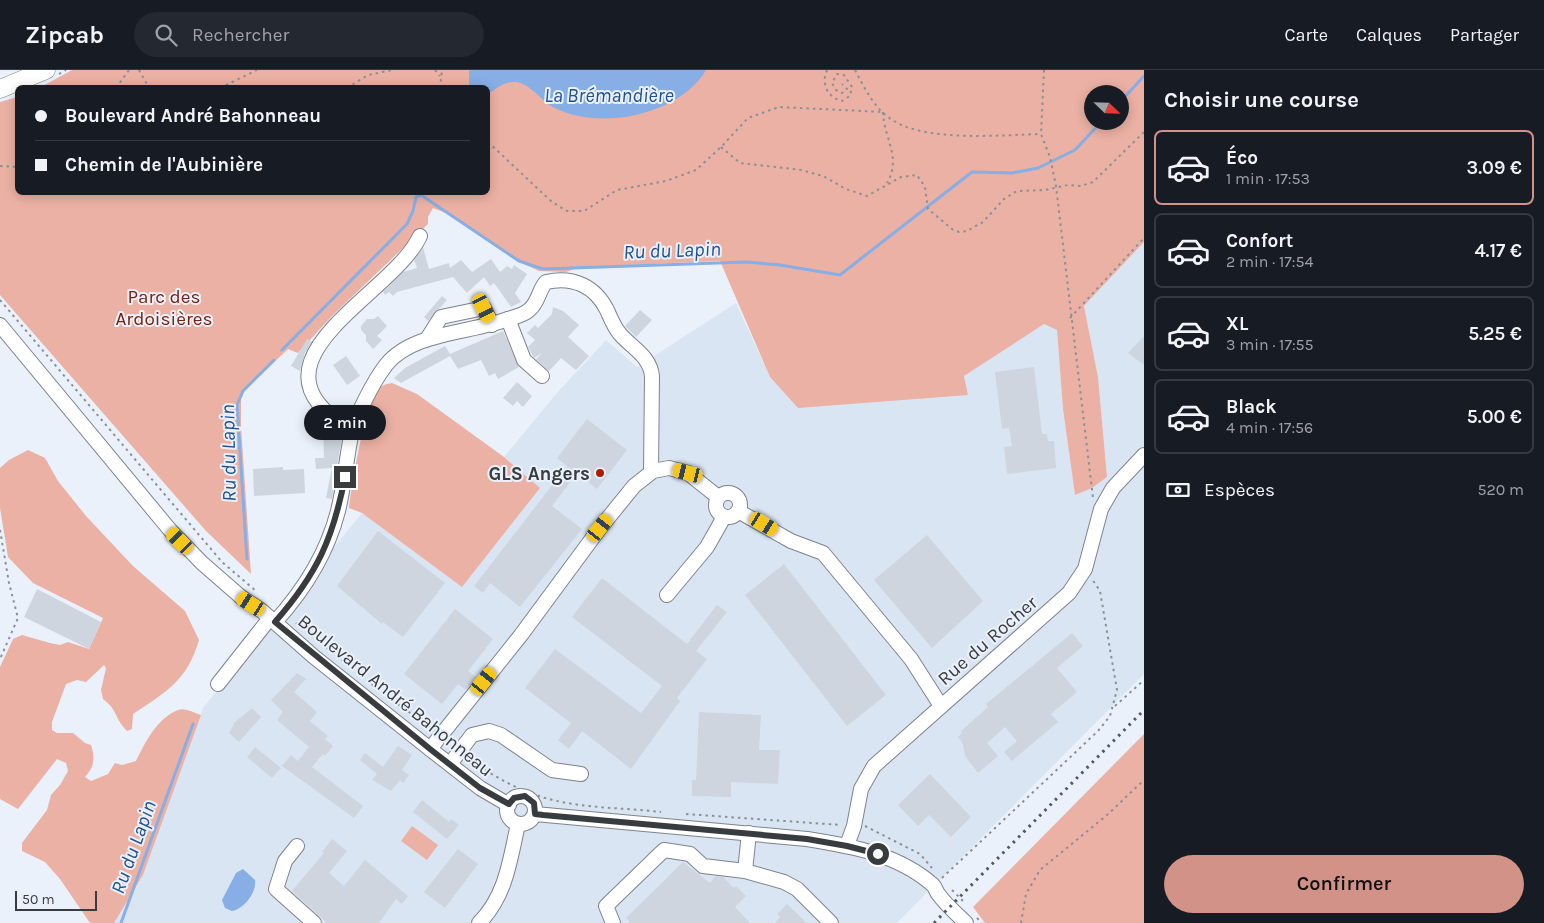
<!DOCTYPE html>
<html lang="fr">
<meta charset="utf-8">
<style>
body{margin:0;font-family:Karla,sans-serif;background:#242831;color:#f1f3f6;height:100vh;display:flex;flex-direction:column;font-size:19px;white-space:nowrap}
*{box-sizing:border-box;margin:0}
p{font-size:16px;color:#9ea1a6}
.icon{flex:none;width:28px;height:28px;fill:none;stroke:currentColor;stroke-width:2;stroke-linecap:round;stroke-linejoin:round}
.map{position:relative;flex:1;overflow:hidden}
.side{display:flex;flex-direction:column;background:#171b24;width:400px}
.side>*{flex:none}
.top-card{position:absolute;left:15px;top:15px;width:475px;height:110px;border-radius:8px;box-shadow:0 2px 12px #0003;display:grid;align-content:center;height:110px;padding:0 20px;background:#171b24}
.needle{width:32px;rotate:113deg}
.controls{position:absolute;left:1084px;top:15px;display:grid;gap:10px}
.controls a{display:grid;place-items:center;width:45px;height:45px;border-radius:50%;background:#171b24;box-shadow:0 2px 12px #0003;font-size:25px}
.scale{position:absolute;left:15px;bottom:12px;width:82px;box-sizing:border-box;padding-left:5px;border:2px solid #393c3f;border-top:0;font-size:14px;line-height:18px;white-space:nowrap;color:#393c3f;-webkit-text-stroke:4px #ebf1fa;paint-order:stroke}
.end{position:absolute;width:22px;height:22px;margin:-11px;border:6px solid #393c3f;background:#fff;box-shadow:0 0 0 2px #fff}
.from{border-radius:50%}
.bubble{position:absolute;height:35px;border-radius:18px;background:#171b24;box-shadow:0 2px 12px #0003;font-size:16px;font-weight:600;line-height:35px;text-align:center}
.car{position:absolute;width:15px;height:30px;margin:-15px -8px;border-radius:6px;box-shadow:0 0 4px 1px #0007;background:linear-gradient(#f5c518 24%,#345 0 40%,#f5c518 0 76%,#345 0 86%,#f5c518 0)}
.top-card b{display:flex;align-items:center;gap:18px;height:48px;font-size:19px}
.top-card b+b{border-top:1px solid #363941}
.top-card i{width:12px;height:12px;background:#f1f3f6}
ul{padding:0;list-style:none}
li{display:flex;align-items:center;gap:15px;height:75px;margin:0 10px 8px;padding:0 10px;border:2px solid #363941;border-radius:8px}
li div{flex:1}
li b{display:block;font-size:19px}
li em{font-style:normal;font-weight:600}
li.on{border-color:#d29287}
li>.icon{width:45px;height:45px;stroke-width:1.5}
h2{padding:0 20px;font-size:22px;line-height:60px}
.pay{display:flex;align-items:center;gap:12px;height:55px;padding:0 20px;font-size:19px}
.pay p{margin-inline-start:auto}
.action{display:flex;gap:10px;margin-top:auto;padding:10px 20px}
.action a{flex:1;height:58px;border-radius:30px;background:#d29287;color:#111;font-size:20px;font-weight:600;line-height:58px;text-align:center}
header{display:flex;align-items:center;gap:30px;box-sizing:border-box;height:70px;padding:0 25px;background:#171b24;border-bottom:1px solid #363941}
header strong{font-size:24px}
nav{display:flex;gap:28px;margin-inline-start:auto;font-size:18px}
.search{width:350px;height:45px;background:#242831;display:flex;align-items:center;gap:12px;box-sizing:border-box;padding:0 18px;border-radius:28px;color:#9ea1a6;font-size:19px}
main{display:flex;flex:1;min-height:0}
.map>svg:first-child{display:block}
</style>
<header>
<strong>Zipcab</strong>
<div class="search"><svg class="icon" aria-label="search" viewBox="0 0 24 24"><circle cx="10" cy="10" r="6"/><path d="M15 15l6 6"/></svg>Rechercher</div>
<nav><a>Carte</a><a>Calques</a><a>Partager</a></nav>
</header>
<main>
<div class="map">
<svg width="1144" height="853" viewBox="0 0 1144 853">
<rect width="100%" height="100%" fill="#ebf1fa"/>
<polygon fill="#dae5f3" points="1144,172 1144,604 897,853 114,853 143,805 203,638 362,443 462,516 540,418 504,387 556,324 606,270 637,297 736,233 770,307 968,325 964,306 1044,253 1057,260 1063,339 1075,425 1107,407 1098,307 1084,236"/>
<g fill="#ebb1a4" fill-rule="evenodd">
<path d="M72,0H1144V172L1084,236L1098,307L1107,407L1092,418L1075,425L1063,339L1057,260L1044,254L964,306L968,325L798,338L770,307L720,191L580,197L566,202L539,201L524,194L446,143L433,138L428,147V154L332,246L298,283L288,279L241,324V357L251,504L206,461L0,225V32L17,27L18,122H488V18L41,17ZM1092,24H1120V51H1092Z"/>
<path d="M392,313L417,324L504,387L540,418L462,517L362,443L349,438C352,414 364,338 378,320C382,315 386,314 392,313Z"/>
<path d="M28,380L45,388L58,411L86,446L133,496L185,541L199,570C187,611 166,622 133,644L132,659L127,661C114,648 118,640 103,629L101,620L106,598L104,595L86,612L77,610L66,614L52,652V660L57,663H73L85,673L91,675C95,688 95,696 85,707L91,711L108,704L115,693L122,695L136,691C145,673 157,648 178,640C185,637 194,643 201,645L143,805L114,853H90L60,809L45,792L22,781V773L47,740L51,725L60,715L68,701L66,693L57,689L18,739L0,729V597L13,569L22,565L50,573L60,575L68,572L89,579L103,548L33,513L8,487L0,438V398L9,390Z"/>
<polygon points="1144,664 1144,853 985,853 973,837"/>
<polygon points="412,756 438,775 427,790 401,771"/>
</g>
<g fill="#87aee5">
<path d="M469,0H706C680,45 600,61 555,38C542,32 529,12 515,12C504,11 496,19 488,24V18L469,17Z"/>
<path d="M243,799L255,810C257,822 244,839 232,841L225,838L222,830L236,803Z"/>
</g>
<g fill="none" stroke-linecap="round" stroke-linejoin="round">
<g stroke="#87aee5" stroke-width="3">
<polyline points="1120,32 1144,6"/>
<polyline points="282,280 407,154 413,141 416,127 421,125 519,191 543,199 746,192 780,195 840,205 972,102 1012,103 1038,98 1075,80 1102,51"/>
<polyline points="247,489 237,335 243,321 274,290"/>
<polyline points="121,853 193,654"/>
</g>
</g>
<g fill="#cfd5de">
<polygon points="423,177 429,199 449,193 450,198 461,190 472,202 491,189 500,202 507,196 512,199 514,195 527,204 515,223 521,232 511,237 494,213 490,216 484,207 467,223 453,207 397,222 393,226 389,222 385,225 383,222 403,202 417,198 414,190"/>
<polygon points="442,226 447,230 428,251 424,247"/>
<polygon points="553,237 563,241 579,255 568,267 589,286 576,300 561,288 549,301 536,289 542,283 534,288 528,277 535,270 527,263 535,255 538,258 552,244"/>
<polygon points="640,240 652,250 636,267 625,256"/>
<polygon points="378,246 387,256 377,266 382,270 373,279 366,271 366,265 361,260 361,256 367,249 374,249"/>
<polygon points="503,261 519,297 498,309 495,303 489,306 481,290 458,299 450,286 401,313 394,308 405,298 445,276 450,284"/>
<polygon points="1144,266 1144,295 1128,283"/>
<polygon points="307,269 312,272 305,283 300,301 291,296"/>
<polygon points="346,286 360,306 347,315 333,295"/>
<polygon points="1034,297 1042,364 1047,364 1048,371 1054,371 1056,398 1007,404 1004,377 1012,376 1009,358 1002,359 995,302"/>
<polygon points="517,312 532,326 523,337 517,331 513,336 503,328"/>
<polygon points="587,349 627,380 597,419 577,403 552,436 582,459 520,537 490,513 483,523 474,516 567,396 557,388"/>
<polygon points="323,358 334,358 342,366 332,429 326,428 332,398 316,399 315,388 324,388"/>
<polygon points="283,397 283,400 304,399 305,423 254,426 253,399"/>
<polygon points="378,461 445,513 403,567 383,552 382,554 337,516"/>
<polygon points="927,465 983,531 932,578 874,510"/>
<polygon points="784,494 886,625 847,656 745,525"/>
<polygon points="602,508 687,574 717,535 727,542 696,581 707,589 677,628 680,631 631,699 582,661 569,679 558,670 571,653 525,618 555,579 641,643 662,616 572,547"/>
<polygon points="37,519 101,552 89,579 24,547"/>
<polygon points="455,539 493,569 468,601 476,607 466,620 458,614 442,634 404,604"/>
<polygon points="1072,563 1083,576 1057,598 1077,622 1051,644 1058,652 1012,691 1004,682 1017,671 1005,657 987,673 998,686 978,703 965,686 963,674 958,667 962,663 961,661 988,637 986,634"/>
<polygon points="297,603 306,609 294,622 317,642 310,651 328,666 325,669 333,676 325,686 323,684 312,697 363,736 354,748 282,696 291,685 298,691 309,677 277,650 283,642 271,630"/>
<polygon points="252,638 261,647 239,672 229,663 235,652"/>
<polygon points="699,642 761,645 759,680 780,680 778,714 731,712 731,727 692,726 692,710 696,710"/>
<polygon points="398,676 412,685 402,700 409,705 403,713 400,710 391,721 372,710 377,704 360,690 365,683 383,697"/>
<polygon points="255,677 281,698 272,708 247,687"/>
<polygon points="930,704 971,747 951,767 929,745 918,756 898,735"/>
<polygon points="422,730 449,752 451,749 459,755 447,769 413,742"/>
<polygon points="332,769 347,781 329,803 344,816 365,790 408,826 402,834 396,829 379,853 327,853 292,821 324,783 322,782"/>
<polygon points="458,779 478,794 445,838 424,822"/>
<polygon points="683,792 710,813 716,806 723,807 734,818 736,816 746,826 735,837 750,853 631,853 626,848"/>
<polygon points="787,834 807,853 775,853 780,847 777,844"/>
</g>
<g fill="none" stroke-linecap="round" stroke-linejoin="round">
<defs>
<g id="minor">
<polyline points="508,249 524,290 542,306"/>
<polyline points="0,255 170,460 202,493 241,527 262,541 313,586 430,679 480,718 509,735"/>
<polyline points="427,269 441,247 484,238 492,255"/>
<path d="M353,361C232,292 392,227 420,166"/>
<circle cx="728" cy="435" r="12"/>
<polyline points="738,441 791,471 823,483 911,589 941,636"/>
<polyline points="667,525 707,477 724,447"/>
<path d="M275,552C304,520 327,484 338,441C344,417 346,391 351,366C356,345 373,312 386,295C412,262 471,263 508,249C515,247 524,245 529,240C539,232 538,221 546,212C573,206 595,216 607,240C611,249 614,257 620,264C632,278 650,286 652,306L651,402"/>
<polyline points="218,614 270,548"/>
<polyline points="430,679 521,565 600,458 634,416 653,401 669,398 688,403 718,427"/>
<polyline points="450,694 472,665 489,661 501,665 552,700 581,704"/>
<circle cx="521" cy="740" r="14"/>
<path d="M535,744L807,769C851,776 898,784 933,815C936,818 936,822 939,825C946,835 957,844 966,853"/>
<polyline points="847,775 854,756 861,719 874,696 1069,523 1085,499 1101,439 1113,418 1144,385"/>
<polyline points="297,776 285,791 276,819 314,853"/>
<polyline points="745,801 749,763"/>
<path d="M479,853C506,826 510,790 518,754"/>
<polyline points="613,853 606,836 664,780 690,784 703,796 745,801 784,812 797,819 831,853"/>
</g>
<polyline id="major" points="0,19 46,0"/>
</defs>
<use href="#minor" stroke="#7e838b" stroke-width="16"/>
<use href="#major" stroke="#7e838b" stroke-width="19"/>
<g stroke="#8b9095" stroke-width="2" stroke-dasharray="2.5 4" stroke-linecap="butt">
<polyline points="139,0 149,18"/>
<polyline points="435,0 440,6"/>
<path d="M827,0C821,14 827,27 842,31L850,26L852,17L844,5L837,4L832,13L836,20L842,23L847,19L842,14"/>
<path d="M855,0C865,19 875,40 894,51C928,72 1001,65 1041,64"/>
<polyline points="1044,0 1041,64 1050,87 1056,116 1093,428"/>
<polyline points="59,4 66,0"/>
<polyline points="116,18 129,0"/>
<polyline points="220,18 257,0"/>
<polyline points="347,18 368,5 392,0"/>
<polyline points="440,18 442,0"/>
<path d="M883,42C884,69 902,88 887,113"/>
<polyline points="488,72 552,132 567,141 584,141 617,120 666,111 696,100 721,77 748,48 779,37 883,42"/>
<polyline points="721,77 740,93 801,100 823,106 846,119 867,126 901,107 917,105 925,117 928,139 952,159 959,162 967,161 983,152 1004,129 1017,121 1045,120 1068,115 1081,116 1093,112 1144,62"/>
<polyline points="0,96 18,97"/>
<polyline points="0,230 222,492 256,521"/>
<polyline points="1070,248 1144,168"/>
<polyline points="0,460 9,513 18,548 0,589"/>
<polyline points="296,553 380,621 431,658"/>
<polyline points="1115,636 1144,610"/>
<path d="M469,689C489,703 510,716 533,724C573,739 619,737 661,742"/>
<polyline points="686,744 841,755"/>
<polyline points="865,756 920,784 932,798"/>
<polyline points="942,808 1098,661 1110,646 1117,620 1100,521 1092,509"/>
<polyline points="952,820 963,831"/>
<polyline points="977,848 982,853"/>
<polyline points="1021,853 1026,824 1040,800 1107,745 1144,710"/>
</g>
<use href="#minor" stroke="#fff" stroke-width="14"/>
<use href="#major" stroke="#fff" stroke-width="18"/>
<polyline stroke="#55585c" stroke-width="3" stroke-dasharray="2.5 5" stroke-linecap="butt" points="934,853 1144,640"/>
</g>
<g fill="none" stroke-linecap="round" stroke-linejoin="round">
<path stroke="#393c3f" stroke-width="6" d="M345,407C333,469 317,504 275,552L430,679L480,718L509,734L514,728L525,726L534,733L535,744L543,745L807,769L847,776L878,784"/>
</g>
<circle fill="#ab1c00" stroke="#ebf1fa" stroke-width="2" cx="600" cy="403" r="5"/>
<g text-anchor="middle" stroke-width="4" stroke-linejoin="round" paint-order="stroke">
<g font-size="19" fill="#762212" stroke="#ebf1fa">
<text x="164" y="233">Parc des<tspan x="164" dy="22">Ardoisières</tspan></text>
</g>
<g font-size="19" font-weight="bold" fill="#393c3f" stroke="#ebf1fa" text-anchor="end">
<text x="590" y="410">GLS Angers</text>
</g>
<g font-size="19" fill="#393c3f" stroke="#ebf1fa">
<text transform="translate(987 570) rotate(-41)" y="7">Rue du Rocher</text>
<text transform="translate(396 625) rotate(39)" y="7">Boulevard André Bahonneau</text>
</g>
<g font-size="20" font-style="italic" fill="#1e5092" stroke="#ebf1fa">
<text x="609" y="32">La Brémandière</text>
<text transform="translate(672 180) rotate(-2)" y="7">Ru du Lapin</text>
<text transform="translate(228 383) rotate(-91)" y="7">Ru du Lapin</text>
<text transform="translate(133 777) rotate(-70)" y="7">Ru du Lapin</text>
</g>
</g>
</svg>
<div class="controls">
<a><svg class="needle" viewBox="-14 -14 28 28"><path d="M0-13l5 13h-10z" fill="#e53935"/><path d="M0 13l5-13h-10z" fill="#9ea1a6"/></svg></a>
</div>
<div class="scale">50 m</div>
<i class="end from" style="left:878px;top:784px"></i>
<i class="end" style="left:345px;top:407px"></i>
<div class="bubble" style="left:304px;top:335px;width:82px">2 min</div>
<i class="car" style="left:484px;top:238px;rotate:154deg"></i>
<i class="car" style="left:688px;top:403px;rotate:284deg"></i>
<i class="car" style="left:764px;top:454px;rotate:121deg"></i>
<i class="car" style="left:600px;top:458px;rotate:39deg"></i>
<i class="car" style="left:180px;top:471px;rotate:315deg"></i>
<i class="car" style="left:251px;top:534px;rotate:303deg"></i>
<i class="car" style="left:484px;top:611px;rotate:39deg"></i>
<div class="top-card">
<b><i class="from"></i>Boulevard André Bahonneau</b>
<b><i></i>Chemin de l'Aubinière</b>
</div>
</div>
<section class="side">
<h2>Choisir une course</h2>
<ul>
<li class="on"><svg class="icon" aria-label="car" viewBox="0 0 24 24"><path d="M5 17H2v-5l4-1 3-4h7l3 4 3 1v5h-3M9 17h6M6 11h13"/><circle cx="7" cy="17" r="2"/><circle cx="17" cy="17" r="2"/></svg><div><b>Éco</b><p>1 min · 17:53</p></div><em>3.09 €</em></li>
<li><svg class="icon" aria-label="car" viewBox="0 0 24 24"><path d="M5 17H2v-5l4-1 3-4h7l3 4 3 1v5h-3M9 17h6M6 11h13"/><circle cx="7" cy="17" r="2"/><circle cx="17" cy="17" r="2"/></svg><div><b>Confort</b><p>2 min · 17:54</p></div><em>4.17 €</em></li>
<li><svg class="icon" aria-label="car" viewBox="0 0 24 24"><path d="M5 17H2v-5l4-1 3-4h7l3 4 3 1v5h-3M9 17h6M6 11h13"/><circle cx="7" cy="17" r="2"/><circle cx="17" cy="17" r="2"/></svg><div><b>XL</b><p>3 min · 17:55</p></div><em>5.25 €</em></li>
<li><svg class="icon" aria-label="car" viewBox="0 0 24 24"><path d="M5 17H2v-5l4-1 3-4h7l3 4 3 1v5h-3M9 17h6M6 11h13"/><circle cx="7" cy="17" r="2"/><circle cx="17" cy="17" r="2"/></svg><div><b>Black</b><p>4 min · 17:56</p></div><em>5.00 €</em></li>
</ul>
<div class="pay"><svg class="icon" aria-label="cash" viewBox="0 0 24 24"><path d="M3 7h18v10H3z"/><circle cx="12" cy="12" r="2"/></svg>Espèces<p>520 m</p></div>
<div class="action"><a>Confirmer</a></div>
</section>
</main>
